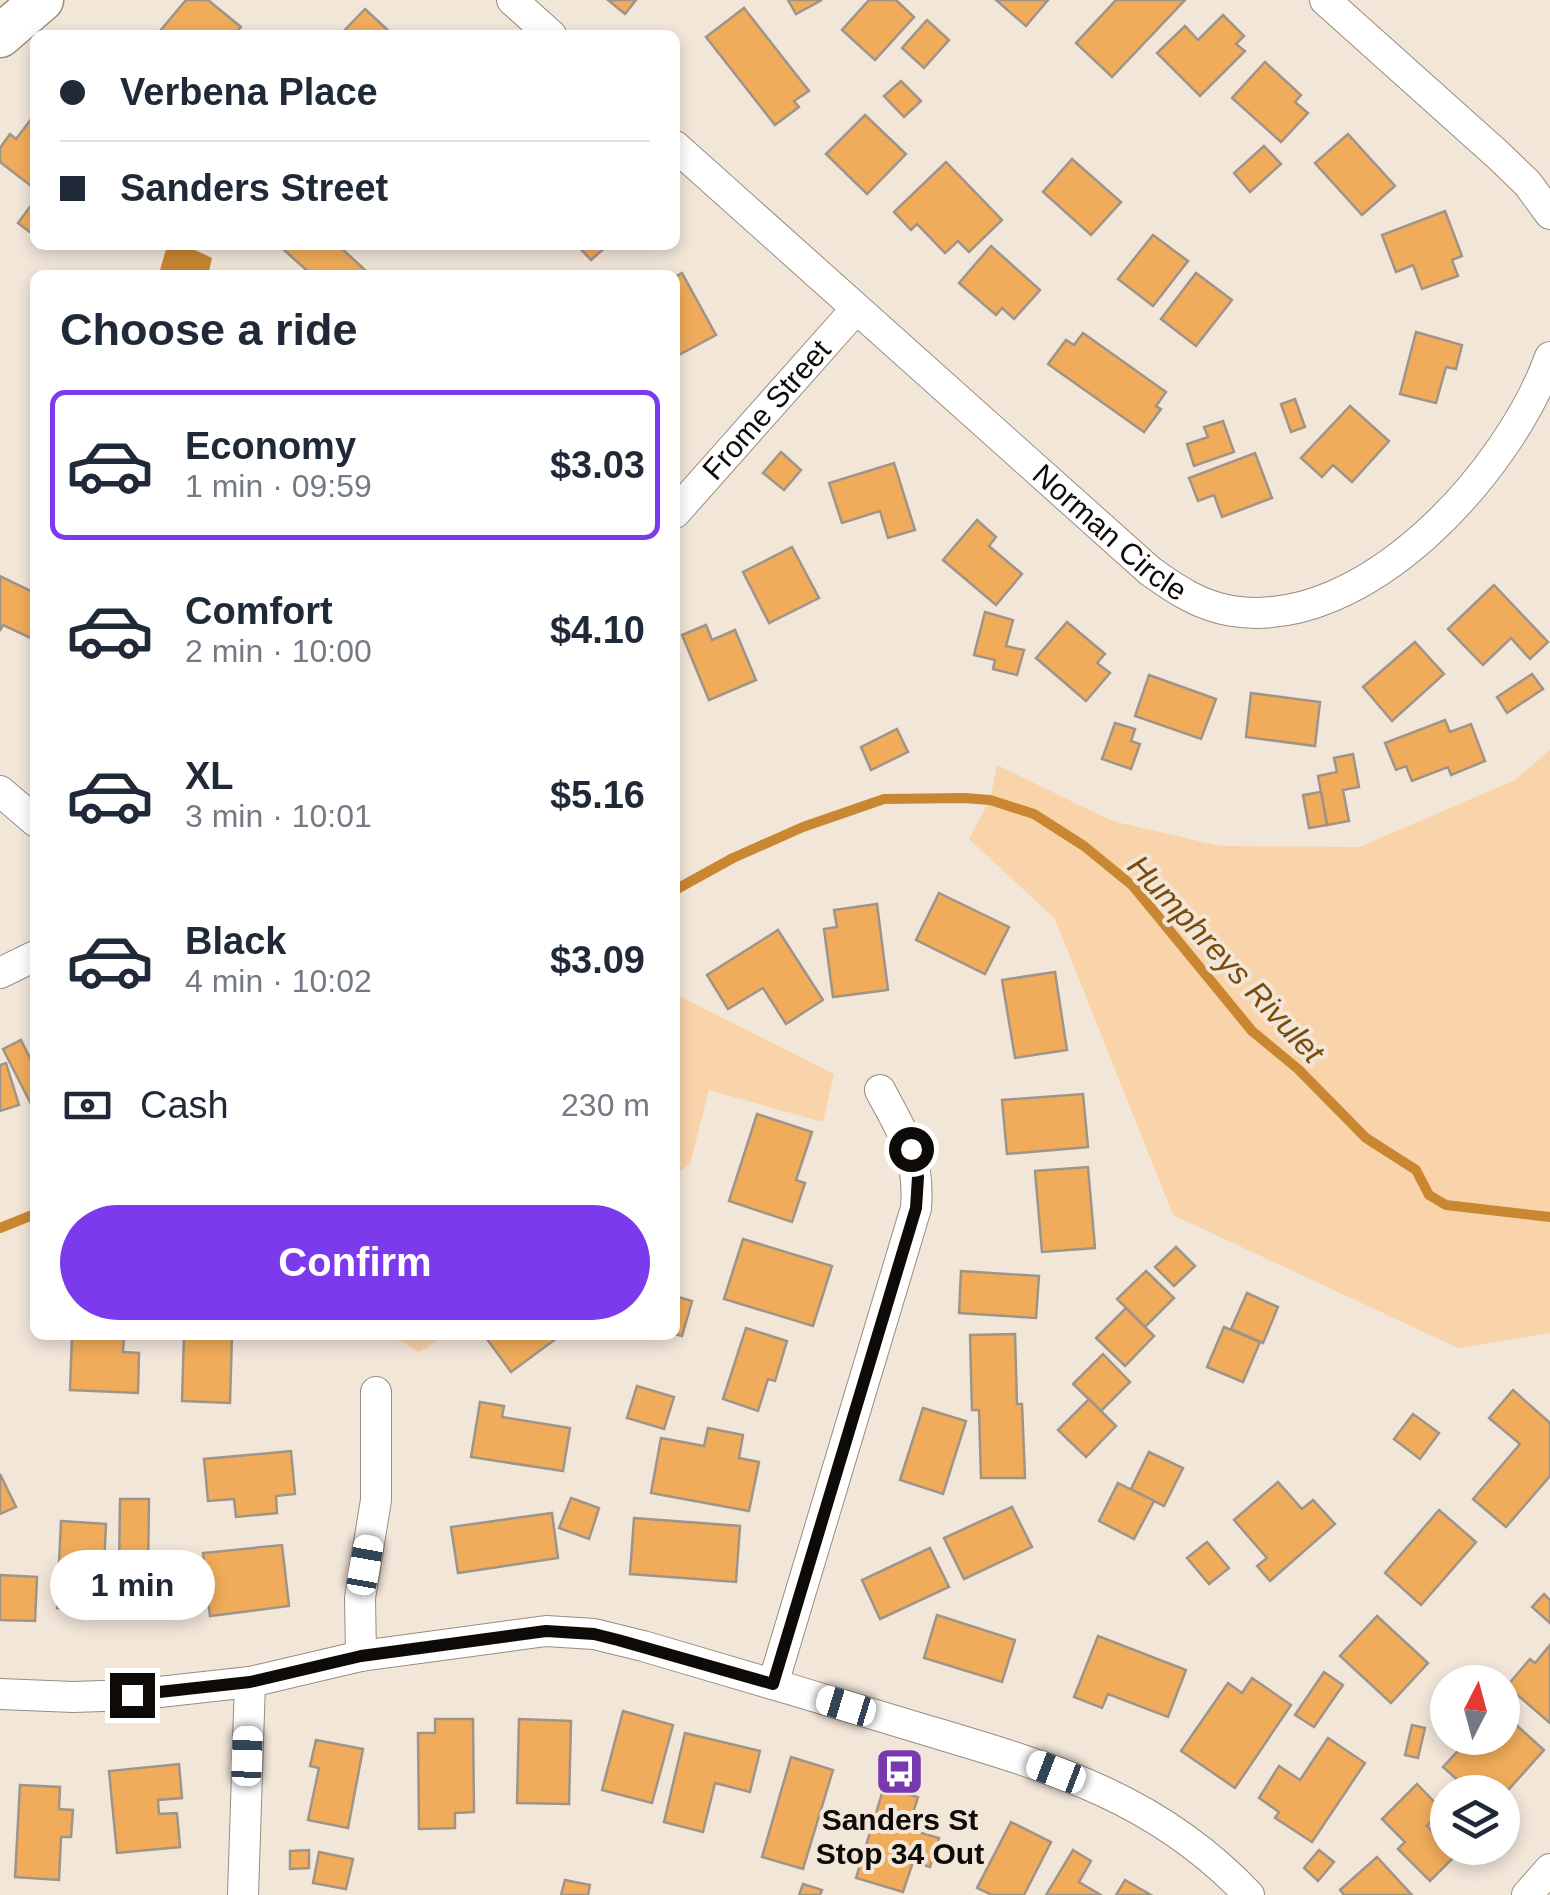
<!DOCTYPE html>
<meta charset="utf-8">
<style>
body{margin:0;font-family:Arial,sans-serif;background:#f6f6f7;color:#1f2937;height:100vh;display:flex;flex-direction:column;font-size:38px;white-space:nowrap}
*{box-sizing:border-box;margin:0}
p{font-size:32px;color:#747a83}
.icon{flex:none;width:55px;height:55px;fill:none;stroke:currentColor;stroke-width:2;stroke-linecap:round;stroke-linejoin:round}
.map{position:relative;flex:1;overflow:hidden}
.details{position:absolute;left:30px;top:270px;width:650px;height:1070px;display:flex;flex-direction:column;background:#fff;border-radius:15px;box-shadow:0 5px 15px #0003}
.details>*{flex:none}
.top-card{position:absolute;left:30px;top:30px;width:650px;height:220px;border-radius:15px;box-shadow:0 5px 15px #0003;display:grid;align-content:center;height:220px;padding:0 30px;background:#fff}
.needle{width:65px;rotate:6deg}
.tools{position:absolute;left:1430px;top:1665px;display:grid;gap:20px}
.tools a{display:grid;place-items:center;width:90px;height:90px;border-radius:50%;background:#fff;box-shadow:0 5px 15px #0003;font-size:50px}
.end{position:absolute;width:45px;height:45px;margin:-22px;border:12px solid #0e0a07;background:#fff;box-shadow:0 0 0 5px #fff}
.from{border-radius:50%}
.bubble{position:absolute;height:70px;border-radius:35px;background:#fff;box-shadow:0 5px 15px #0003;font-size:32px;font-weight:700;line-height:70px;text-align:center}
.car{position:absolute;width:30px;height:60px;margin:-30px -15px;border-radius:12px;box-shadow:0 0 8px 2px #0007;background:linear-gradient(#fff 24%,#345 0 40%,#fff 0 76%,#345 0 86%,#fff 0)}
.top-card b{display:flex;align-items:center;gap:35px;height:95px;font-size:38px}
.top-card b+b{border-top:2px solid #e0e1e3}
.top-card i{width:25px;height:25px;background:#1f2937}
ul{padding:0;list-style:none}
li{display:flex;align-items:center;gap:30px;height:150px;margin:0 20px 15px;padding:0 10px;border:5px solid transparent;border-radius:15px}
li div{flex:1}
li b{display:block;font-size:38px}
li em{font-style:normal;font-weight:700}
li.selected{border-color:#7c3aed}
li>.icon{width:90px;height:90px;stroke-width:1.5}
h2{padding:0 30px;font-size:45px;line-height:120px}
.pay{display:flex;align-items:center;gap:25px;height:110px;padding:0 30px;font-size:38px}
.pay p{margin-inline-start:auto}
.button{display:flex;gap:20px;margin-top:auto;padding:20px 30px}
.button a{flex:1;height:115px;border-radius:60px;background:#7c3aed;color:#fff;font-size:40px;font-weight:700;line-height:115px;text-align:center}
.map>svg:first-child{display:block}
</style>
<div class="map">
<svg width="1550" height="1895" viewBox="0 0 1550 1895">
<rect width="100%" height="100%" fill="#f2e6d9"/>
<g fill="#f9d3aa">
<polygon points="1550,750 1550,1333 1458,1348 1173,1215 1055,919 969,839 990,800 997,765 1112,821 1220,846 1359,847 1515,780"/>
<polygon points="675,994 834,1074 823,1122 709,1090 690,1164 675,1175"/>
<polygon points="392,1335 445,1335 419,1353"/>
</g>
<polygon fill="#c98732" points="167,246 193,249 212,258 208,275 177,275 160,270"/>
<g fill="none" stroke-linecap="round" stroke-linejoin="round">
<g stroke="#c98732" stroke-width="10">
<polyline points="675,890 733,858 803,827 884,799 964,798 990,800 1034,814 1084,846 1133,886 1252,1031 1298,1069 1366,1138 1416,1170 1429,1195 1446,1205 1550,1217"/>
<polyline points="0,1228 35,1214"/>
</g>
</g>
<g fill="#f0ac5a" stroke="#a09488" stroke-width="2.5">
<polygon points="186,0 208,0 241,27 234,35 166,35 160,31"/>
<polygon points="608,0 636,0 625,14"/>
<polygon points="788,0 822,0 796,14"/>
<polygon points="869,0 896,0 914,17 875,60 842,30"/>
<polygon points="996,0 1048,0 1026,26"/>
<polygon points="1116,0 1185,0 1112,77 1076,43"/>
<polygon points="744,8 809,91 794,101 799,107 775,125 706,37"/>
<polygon points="365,9 393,35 340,35"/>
<polygon points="1223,15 1244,36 1236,44 1245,51 1200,96 1157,53 1185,26 1198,40"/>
<polygon points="927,20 949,40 924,68 902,48"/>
<polygon points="1265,62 1301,95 1295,102 1308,113 1281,142 1232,98"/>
<polygon points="901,81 921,101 904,117 884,96"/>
<polygon points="35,114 35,189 0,162 0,148 10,134 16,139"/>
<polygon points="865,115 906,154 867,194 826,154"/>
<polygon points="1348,134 1395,186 1362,215 1315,163"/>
<polygon points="1264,146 1281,164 1250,192 1234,173"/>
<polygon points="1072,159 1121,202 1091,235 1043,192"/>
<polygon points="946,162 1002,220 969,252 958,241 945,253 917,224 911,230 894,212"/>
<polygon points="35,200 35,236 18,223"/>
<polygon points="1445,211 1462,256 1452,260 1458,276 1422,289 1413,265 1396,272 1382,235"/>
<polygon points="1153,235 1188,261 1153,306 1118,279"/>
<polygon points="289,245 338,245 365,270 360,275 312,275 284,250"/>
<polygon points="577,245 608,245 591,260"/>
<polygon points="991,246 1040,290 1014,319 1002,308 996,315 959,283"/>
<polygon points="682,273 716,335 677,356 675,277"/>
<polygon points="1196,273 1232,300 1196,346 1161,319"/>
<polygon points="1416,332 1462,345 1456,369 1446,367 1436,403 1400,394"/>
<polygon points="1083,333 1166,392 1156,406 1161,409 1144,432 1048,364 1066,340 1074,345"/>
<polygon points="1295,399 1305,427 1291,432 1281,404"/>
<polygon points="1350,406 1389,441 1352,482 1333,465 1322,477 1301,458"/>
<polygon points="1223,421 1234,452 1194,466 1187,444 1208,437 1204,427"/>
<polygon points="781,452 801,470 784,490 763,473"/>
<polygon points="1255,453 1272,498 1222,517 1214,495 1198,501 1189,478"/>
<polygon points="894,463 915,530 888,538 880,511 842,523 829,483"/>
<polygon points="977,520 996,537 989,546 1022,574 996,605 943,560"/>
<polygon points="792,547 819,598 769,623 743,572"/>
<polygon points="0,576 35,593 35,640 3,625 0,631"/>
<polygon points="1494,585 1548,642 1530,659 1511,638 1483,665 1448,629"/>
<polygon points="985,612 1013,620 1006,646 1024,650 1017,675 993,669 995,660 974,655"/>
<polygon points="1067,622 1105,654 1097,663 1110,673 1086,701 1036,658"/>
<polygon points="706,625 712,640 735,630 756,680 709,700 682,635"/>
<polygon points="1415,642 1444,674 1392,721 1363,687"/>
<polygon points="1532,674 1543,689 1507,713 1497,697"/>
<polygon points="1149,675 1216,699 1201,739 1135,716"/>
<polygon points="1251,693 1320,702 1315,746 1246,737"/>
<polygon points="1445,720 1450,732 1471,724 1485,761 1451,775 1448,767 1412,781 1406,766 1396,770 1385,743"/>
<polygon points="1115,723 1135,729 1131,741 1140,744 1131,769 1102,759"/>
<polygon points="897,729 908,752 871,770 861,747"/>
<polygon points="1353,754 1359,787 1343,790 1349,821 1327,825 1318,776 1337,772 1334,758"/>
<polygon points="1321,792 1327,825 1309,828 1303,795"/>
<polygon points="939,893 1009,927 985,974 916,940"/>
<polygon points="877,904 888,990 833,997 824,929 837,927 834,910"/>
<polygon points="778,930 823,1000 786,1024 763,988 728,1009 707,975"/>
<polygon points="1055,972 1067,1050 1015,1058 1002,980"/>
<polygon points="21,1040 35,1068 33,1108 3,1049"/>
<polygon points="6,1063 19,1105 0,1111 0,1065"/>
<polygon points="1083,1094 1088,1147 1007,1154 1002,1100"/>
<polygon points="757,1114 812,1132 796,1180 805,1183 792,1222 729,1201"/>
<polygon points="1088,1167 1095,1248 1042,1252 1035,1171"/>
<polygon points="743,1239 832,1266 813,1326 724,1299"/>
<polygon points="1176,1247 1195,1266 1174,1286 1155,1267"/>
<polygon points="961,1271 1039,1276 1036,1318 959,1313"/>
<polygon points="1146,1271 1174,1298 1145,1327 1117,1299"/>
<polygon points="1247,1293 1278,1307 1263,1343 1231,1329"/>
<polygon points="675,1296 692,1301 682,1336 675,1334"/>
<polygon points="1126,1308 1154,1336 1125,1366 1096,1338"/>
<polygon points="1224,1327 1260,1342 1243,1382 1207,1367"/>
<polygon points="746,1328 787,1341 775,1381 768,1379 758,1411 723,1399"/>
<polygon points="1015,1334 1017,1404 1022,1404 1025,1478 981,1478 979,1410 972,1410 970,1335"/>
<polygon points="72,1335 124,1335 123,1352 139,1353 138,1393 70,1390"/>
<polygon points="184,1335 232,1335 230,1403 182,1401"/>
<polygon points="484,1335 561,1335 511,1372"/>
<polygon points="1103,1354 1130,1382 1101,1411 1073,1384"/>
<polygon points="637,1386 674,1397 664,1429 627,1418"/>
<polygon points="1513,1390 1550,1423 1550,1476 1506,1527 1473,1499 1520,1444 1489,1418"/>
<polygon points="1089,1399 1116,1426 1086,1457 1058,1430"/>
<polygon points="480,1402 504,1406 502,1417 570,1428 563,1471 471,1457"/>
<polygon points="923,1408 966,1421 943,1494 900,1480"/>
<polygon points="1413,1414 1439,1433 1420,1459 1394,1439"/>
<polygon points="708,1428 743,1435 739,1458 759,1462 749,1511 651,1493 661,1438 704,1446"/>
<polygon points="291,1451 295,1494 276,1496 277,1513 236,1517 234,1499 208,1501 204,1459"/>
<polygon points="1149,1452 1183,1468 1164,1506 1131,1489"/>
<polygon points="0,1474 16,1507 0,1514"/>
<polygon points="1278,1482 1302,1509 1313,1500 1335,1524 1270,1581 1257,1566 1267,1558 1234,1520"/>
<polygon points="1118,1483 1154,1501 1134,1539 1099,1521"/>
<polygon points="571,1498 599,1508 589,1539 559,1528"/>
<polygon points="120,1499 149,1499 148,1572 119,1572"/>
<polygon points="1012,1507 1032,1547 964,1579 944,1538"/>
<polygon points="1439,1510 1476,1542 1421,1605 1385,1573"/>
<polygon points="552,1513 558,1558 458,1573 451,1527"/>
<polygon points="634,1518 740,1526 736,1582 630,1574"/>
<polygon points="61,1521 106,1524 102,1610 57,1608"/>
<polygon points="1207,1542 1229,1568 1209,1584 1187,1558"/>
<polygon points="282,1545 289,1606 210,1616 203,1553"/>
<polygon points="930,1548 949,1587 880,1619 862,1580"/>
<polygon points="0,1575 37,1577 35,1621 0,1620"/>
<polygon points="1544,1594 1550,1600 1550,1623 1532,1607"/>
<polygon points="937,1615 1015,1640 1002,1682 924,1658"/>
<polygon points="1377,1616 1428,1663 1391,1703 1340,1656"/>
<polygon points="1098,1636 1186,1670 1168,1717 1108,1694 1102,1708 1074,1697"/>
<polygon points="1550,1645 1550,1723 1507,1686 1530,1659 1535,1663"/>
<polygon points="1324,1672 1343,1685 1314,1727 1295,1715"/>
<polygon points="1252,1678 1291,1705 1235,1788 1181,1751 1228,1683 1242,1693"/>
<polygon points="623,1711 673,1725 652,1803 602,1790"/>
<polygon points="1503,1713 1544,1750 1502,1797 1502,1792 1455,1792 1462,1784 1443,1767 1470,1738 1478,1741 1481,1738 1502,1738"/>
<polygon points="435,1719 473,1719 474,1812 455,1813 455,1828 419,1829 418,1733 435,1733"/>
<polygon points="519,1719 571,1721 569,1804 517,1803"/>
<polygon points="1412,1725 1425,1728 1418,1758 1405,1755"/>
<polygon points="685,1733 760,1751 750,1792 715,1783 703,1832 664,1822"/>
<polygon points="1328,1738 1365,1763 1312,1842 1275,1818 1279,1812 1259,1798 1279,1766 1300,1780"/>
<polygon points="316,1740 363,1749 348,1828 308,1820 319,1768 310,1766"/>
<polygon points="791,1757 833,1770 803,1869 762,1857"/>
<polygon points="179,1764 182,1798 158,1800 159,1814 177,1813 180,1847 117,1853 109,1771"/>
<polygon points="1417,1784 1443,1811 1427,1826 1456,1855 1430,1881 1398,1849 1405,1842 1382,1819"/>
<polygon points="20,1785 60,1787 59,1809 73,1810 71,1837 61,1837 59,1880 15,1877"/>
<polygon points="884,1787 918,1797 908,1829 939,1838 930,1867 913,1862 903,1892 856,1878"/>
<polygon points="1011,1822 1051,1842 1024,1895 992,1895 977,1888"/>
<polygon points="309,1850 309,1868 290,1869 290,1851"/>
<polygon points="1073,1850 1091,1861 1079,1882 1101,1895 1046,1895"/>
<polygon points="1319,1850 1334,1862 1318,1881 1304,1868"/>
<polygon points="319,1852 353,1859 346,1889 313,1883"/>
<polygon points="1377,1857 1412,1895 1344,1895 1340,1890"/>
<polygon points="565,1880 590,1885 588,1895 561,1895"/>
<polygon points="1125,1880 1151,1895 1116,1895"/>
<polygon points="803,1884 822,1890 820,1895 799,1895"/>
</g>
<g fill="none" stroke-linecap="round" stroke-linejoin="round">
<defs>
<g id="street">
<polyline points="512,0 551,35"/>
<polyline points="1325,0 1498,155 1528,184 1550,214"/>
<path id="s1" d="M675,146L1150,571C1175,589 1200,606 1232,611C1366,632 1509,471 1550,357"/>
<path id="s2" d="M675,513L856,309"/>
<polyline points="0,791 35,821"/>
<polyline points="0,973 35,956"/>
<polyline points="361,1656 360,1598 376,1500 376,1392"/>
<path d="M773,1684L916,1208C920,1156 903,1134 880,1090"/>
<path d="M0,1694L73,1697L132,1695L250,1682L361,1656L546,1631L594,1634L643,1646C728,1671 814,1696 899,1722C1033,1763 1149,1789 1249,1895"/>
<polyline points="243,1895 250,1682"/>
<polyline points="1527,1895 1550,1869"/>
</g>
<polyline id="secondary" points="0,36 42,0"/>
</defs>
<use href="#street" stroke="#988c80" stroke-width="32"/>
<use href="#secondary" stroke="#988c80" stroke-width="45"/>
<use href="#street" stroke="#fff" stroke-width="30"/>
<use href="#secondary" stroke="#fff" stroke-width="42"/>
</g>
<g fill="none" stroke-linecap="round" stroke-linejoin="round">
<polyline stroke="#0e0a07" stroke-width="12" points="132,1695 250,1682 361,1656 546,1631 594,1634 618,1640 773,1684 916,1208 918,1177 911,1149"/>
</g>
<defs>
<symbol id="bus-square" viewBox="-11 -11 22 22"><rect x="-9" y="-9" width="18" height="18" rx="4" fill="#7839ae" stroke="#f2e6d9"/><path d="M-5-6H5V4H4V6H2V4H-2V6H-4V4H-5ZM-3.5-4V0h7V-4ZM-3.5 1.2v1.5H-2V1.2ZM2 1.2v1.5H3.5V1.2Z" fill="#fff"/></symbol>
</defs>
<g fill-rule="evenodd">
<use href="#bus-square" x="872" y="1744" width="55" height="55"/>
</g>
<g text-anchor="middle" stroke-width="8" stroke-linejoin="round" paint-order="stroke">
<g font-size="30" fill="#0e0a07" stroke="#f2e6d9">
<text dy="10" stroke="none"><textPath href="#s2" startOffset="138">Frome Street</textPath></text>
<text dy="10" stroke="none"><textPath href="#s1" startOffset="582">Norman Circle</textPath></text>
</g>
<g font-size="30" font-weight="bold" fill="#0e0a07" stroke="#f2e6d9">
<text x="900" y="1830">Sanders St<tspan x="900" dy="34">Stop 34 Out</tspan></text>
</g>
<g font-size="32" font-style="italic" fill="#794c0d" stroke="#f2e6d9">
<text transform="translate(1226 959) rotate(47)" y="11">Humphreys Rivulet</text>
</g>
</g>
</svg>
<div class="tools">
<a><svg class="needle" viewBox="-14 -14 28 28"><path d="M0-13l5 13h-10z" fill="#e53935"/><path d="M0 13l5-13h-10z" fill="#747a83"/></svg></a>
<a><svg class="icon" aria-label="layers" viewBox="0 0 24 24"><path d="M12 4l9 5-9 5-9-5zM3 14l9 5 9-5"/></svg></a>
</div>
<i class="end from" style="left:911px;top:1149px"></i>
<i class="end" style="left:132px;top:1695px"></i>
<div class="bubble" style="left:50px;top:1550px;width:165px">1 min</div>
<i class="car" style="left:365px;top:1565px;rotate:10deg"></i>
<i class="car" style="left:846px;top:1706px;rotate:287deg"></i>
<i class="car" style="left:247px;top:1756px;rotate:2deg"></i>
<i class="car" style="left:1056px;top:1772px;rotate:291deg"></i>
<div class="top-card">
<b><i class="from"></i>Verbena Place</b>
<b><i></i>Sanders Street</b>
</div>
<section class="details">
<h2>Choose a ride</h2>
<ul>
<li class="selected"><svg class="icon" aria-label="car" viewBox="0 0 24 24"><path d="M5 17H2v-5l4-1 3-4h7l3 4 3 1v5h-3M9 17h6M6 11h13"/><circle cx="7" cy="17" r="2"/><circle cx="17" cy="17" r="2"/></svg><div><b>Economy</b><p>1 min · 09:59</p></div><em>$3.03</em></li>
<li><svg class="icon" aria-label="car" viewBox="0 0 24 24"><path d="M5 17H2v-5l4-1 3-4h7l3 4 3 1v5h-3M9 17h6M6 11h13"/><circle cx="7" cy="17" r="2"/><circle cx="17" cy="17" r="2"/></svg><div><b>Comfort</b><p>2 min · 10:00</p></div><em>$4.10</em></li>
<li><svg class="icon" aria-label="car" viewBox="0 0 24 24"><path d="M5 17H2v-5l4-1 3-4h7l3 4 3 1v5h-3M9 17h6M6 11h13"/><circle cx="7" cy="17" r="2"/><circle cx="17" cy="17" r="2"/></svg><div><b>XL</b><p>3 min · 10:01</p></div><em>$5.16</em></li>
<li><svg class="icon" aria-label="car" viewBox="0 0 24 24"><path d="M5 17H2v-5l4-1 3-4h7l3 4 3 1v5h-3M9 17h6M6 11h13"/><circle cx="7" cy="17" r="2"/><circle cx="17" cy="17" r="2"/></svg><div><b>Black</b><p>4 min · 10:02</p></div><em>$3.09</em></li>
</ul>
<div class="pay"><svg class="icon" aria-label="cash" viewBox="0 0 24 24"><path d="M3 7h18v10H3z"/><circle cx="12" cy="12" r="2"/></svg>Cash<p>230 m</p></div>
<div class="button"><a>Confirm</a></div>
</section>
</div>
